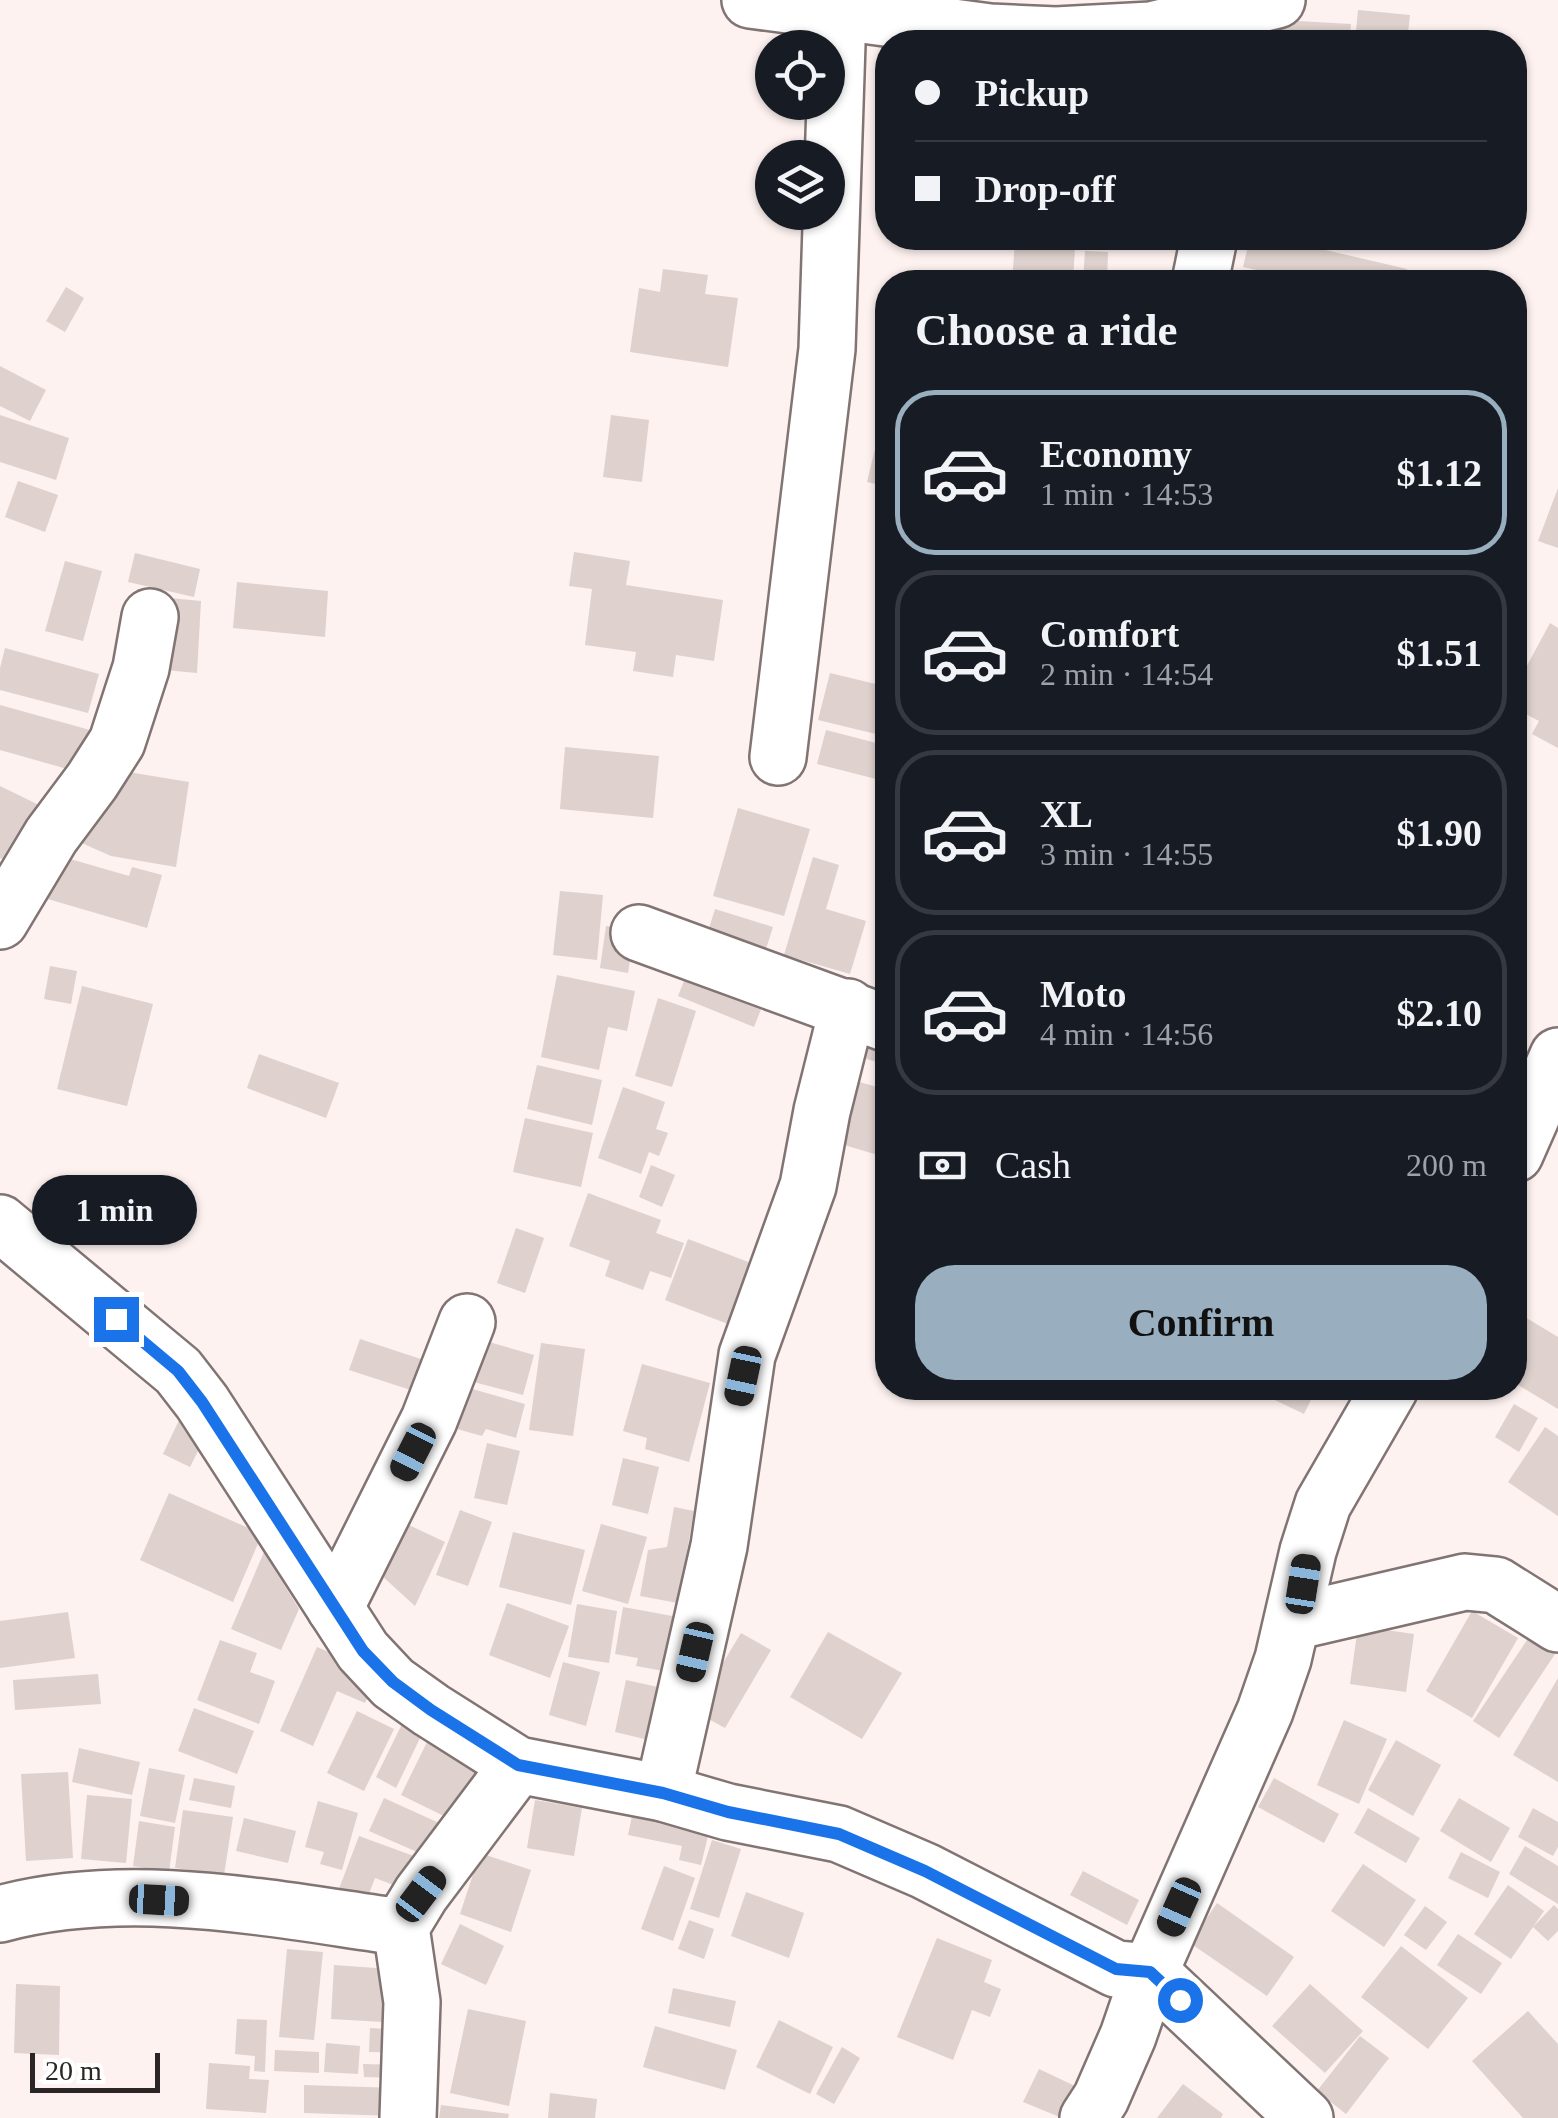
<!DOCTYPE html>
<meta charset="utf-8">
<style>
body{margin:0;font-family:Georgia,serif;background:#242831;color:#f1f3f6;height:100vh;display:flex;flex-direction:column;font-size:38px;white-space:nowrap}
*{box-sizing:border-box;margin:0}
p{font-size:32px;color:#9ea1a6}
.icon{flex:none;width:55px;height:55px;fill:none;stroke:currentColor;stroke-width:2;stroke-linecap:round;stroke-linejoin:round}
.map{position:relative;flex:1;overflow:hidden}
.details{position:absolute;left:875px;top:270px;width:652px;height:1130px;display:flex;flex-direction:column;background:#171b24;border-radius:40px;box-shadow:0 2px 8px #0004}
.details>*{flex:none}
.guide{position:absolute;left:875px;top:30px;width:652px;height:220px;border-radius:40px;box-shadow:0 2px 8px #0004;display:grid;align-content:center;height:220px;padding:0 40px;background:#171b24}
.controls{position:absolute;left:755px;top:30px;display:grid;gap:20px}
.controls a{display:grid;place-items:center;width:90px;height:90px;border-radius:50%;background:#171b24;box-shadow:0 2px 8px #0004;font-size:50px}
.scale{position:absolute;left:30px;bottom:25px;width:130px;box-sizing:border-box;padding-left:10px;border:5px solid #2b2625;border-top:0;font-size:28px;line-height:35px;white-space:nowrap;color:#2b2625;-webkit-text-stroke:8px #fff;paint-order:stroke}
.end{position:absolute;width:45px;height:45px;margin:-22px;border:12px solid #1a73e8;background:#fff;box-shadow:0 0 0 5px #fff}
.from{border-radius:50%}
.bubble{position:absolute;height:70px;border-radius:35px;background:#171b24;box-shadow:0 2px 8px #0004;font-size:32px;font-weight:700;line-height:70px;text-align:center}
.car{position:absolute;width:30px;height:60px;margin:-30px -15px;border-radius:12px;box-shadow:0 0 8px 2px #0007;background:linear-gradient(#222 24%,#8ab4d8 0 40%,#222 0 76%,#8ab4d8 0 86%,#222 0)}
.guide b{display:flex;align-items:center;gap:35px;height:95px;font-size:38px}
.guide b+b{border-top:2px solid #363941}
.guide i{width:25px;height:25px;background:#f1f3f6}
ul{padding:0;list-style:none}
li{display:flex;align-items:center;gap:30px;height:165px;margin:0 20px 15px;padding:0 20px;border:5px solid #363941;border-radius:40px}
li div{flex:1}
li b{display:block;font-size:38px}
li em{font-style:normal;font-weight:700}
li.selected{border-color:#99afbf}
li>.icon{width:90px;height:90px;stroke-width:1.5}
h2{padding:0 40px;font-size:45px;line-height:120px}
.pay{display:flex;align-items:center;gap:25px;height:110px;padding:0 40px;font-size:38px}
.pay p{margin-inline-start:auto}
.action{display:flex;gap:20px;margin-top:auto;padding:20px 40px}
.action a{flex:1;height:115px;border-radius:40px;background:#99afbf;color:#111;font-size:40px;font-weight:700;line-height:115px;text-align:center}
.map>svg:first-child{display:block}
</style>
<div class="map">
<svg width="1558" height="2118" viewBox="0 0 1558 2118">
<rect width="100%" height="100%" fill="#fdf2f0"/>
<g fill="#ded1ce">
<polygon points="1358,10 1410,15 1407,42 1355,42"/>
<polygon points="1279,20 1351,24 1349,42 1278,42"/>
<polygon points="1250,238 1274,238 1407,269 1404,282 1310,282 1243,267"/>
<polygon points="1015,242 1075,247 1073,282 1012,282"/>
<polygon points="1085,251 1108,252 1107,282 1083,282"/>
<polygon points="663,269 708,275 705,294 738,298 728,367 630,352 639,288 660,292"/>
<polygon points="66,287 84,298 65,332 46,321"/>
<polygon points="0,366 46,390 30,421 0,406"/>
<polygon points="0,415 69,438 56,480 0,462"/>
<polygon points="611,415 649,420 642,482 603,477"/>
<polygon points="881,424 888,426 888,487 867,482"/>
<polygon points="18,481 58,495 45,532 5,517"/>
<polygon points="1558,488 1558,548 1538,541"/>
<polygon points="574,552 630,561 626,585 723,600 714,661 676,655 673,677 633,671 636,652 585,645 592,589 569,586"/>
<polygon points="135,553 200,569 194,597 128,582"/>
<polygon points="65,561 102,571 83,641 45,631"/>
<polygon points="237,582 328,591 325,637 233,628"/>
<polygon points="170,598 201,601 197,673 164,670"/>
<polygon points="1550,623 1558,628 1558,748 1532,734 1539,721 1515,708 1515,688"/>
<polygon points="5,648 99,674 88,713 0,690 0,668"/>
<polygon points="830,673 888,687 888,704 880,735 818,720"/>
<polygon points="0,705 90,730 78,772 0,750"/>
<polygon points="826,730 888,746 888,782 817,764"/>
<polygon points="565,747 659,756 653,818 560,809"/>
<polygon points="110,769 189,782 176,867 111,856 66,836"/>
<polygon points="0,786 43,807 15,866 0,858"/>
<polygon points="738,808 810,829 784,916 713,896"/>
<polygon points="46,852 129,876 132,867 162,875 147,928 34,895"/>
<polygon points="813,857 839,865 826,909 866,921 850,974 784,955"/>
<polygon points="560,891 603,895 597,960 553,955"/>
<polygon points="715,909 773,927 764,955 706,938"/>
<polygon points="606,926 635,929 628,973 600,968"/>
<polygon points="692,961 768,992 754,1027 678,996"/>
<polygon points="50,966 77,971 71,1004 44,999"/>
<polygon points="557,975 635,991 627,1031 608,1027 599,1070 541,1057"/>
<polygon points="82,986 153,1004 127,1106 57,1089"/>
<polygon points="658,998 696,1011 672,1087 635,1076"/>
<polygon points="871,1034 888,1039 888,1066 864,1058"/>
<polygon points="259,1054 339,1083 326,1118 247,1088"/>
<polygon points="537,1065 602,1080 592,1125 527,1109"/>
<polygon points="852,1080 888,1090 888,1158 834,1142"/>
<polygon points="623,1087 665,1102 656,1129 668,1133 659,1156 649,1152 641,1174 598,1158"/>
<polygon points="525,1118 593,1133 581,1187 513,1172"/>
<polygon points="651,1165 675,1175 662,1207 639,1197"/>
<polygon points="588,1193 661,1220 656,1233 684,1243 671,1278 650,1271 643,1290 605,1276 610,1261 569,1246"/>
<polygon points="516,1228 544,1238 525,1293 497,1283"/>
<polygon points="688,1239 751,1263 728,1324 665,1300"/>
<polygon points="1515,1311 1558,1337 1558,1409 1515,1383"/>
<polygon points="360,1339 433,1363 423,1394 349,1370"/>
<polygon points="482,1340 534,1355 523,1395 470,1381"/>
<polygon points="541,1343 585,1349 573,1436 529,1430"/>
<polygon points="642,1364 710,1383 689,1462 645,1449 647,1438 623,1431"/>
<polygon points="462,1386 525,1404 516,1438 486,1429 482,1436 450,1427"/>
<polygon points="1250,1388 1317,1388 1304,1414"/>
<polygon points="1514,1404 1538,1418 1519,1452 1495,1437"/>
<polygon points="181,1416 209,1429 190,1467 163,1454"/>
<polygon points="1545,1427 1558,1436 1558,1516 1508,1482"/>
<polygon points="487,1443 520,1451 507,1505 474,1498"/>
<polygon points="623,1458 659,1467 648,1514 612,1505"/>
<polygon points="169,1493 262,1534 233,1602 140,1560"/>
<polygon points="674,1507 694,1511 678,1603 640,1596 648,1550 667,1547"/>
<polygon points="460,1510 492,1522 468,1586 436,1575"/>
<polygon points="392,1517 445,1542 415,1606 370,1565"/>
<polygon points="601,1524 647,1537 628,1604 582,1591"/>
<polygon points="513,1532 585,1550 571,1605 499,1587"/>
<polygon points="264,1552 299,1609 281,1650 231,1629"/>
<polygon points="507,1603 569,1626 550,1678 489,1655"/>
<polygon points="577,1604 617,1611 609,1663 568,1657"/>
<polygon points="623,1607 678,1617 669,1672 636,1666 638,1658 615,1654"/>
<polygon points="1472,1611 1518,1638 1472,1718 1426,1691"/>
<polygon points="68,1612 75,1658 0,1668 0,1621"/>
<polygon points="1358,1626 1414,1634 1406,1692 1350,1684"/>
<polygon points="828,1632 902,1673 862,1739 790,1697"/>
<polygon points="741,1633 771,1650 725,1728 694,1711"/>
<polygon points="1529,1637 1555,1654 1499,1738 1473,1721"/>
<polygon points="220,1640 257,1653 250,1672 275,1681 259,1724 197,1700"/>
<polygon points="317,1647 378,1673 365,1703 337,1691 313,1746 280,1731"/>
<polygon points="563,1662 600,1672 586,1726 549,1715"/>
<polygon points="98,1674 101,1704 15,1710 13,1680"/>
<polygon points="1558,1678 1558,1782 1513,1755"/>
<polygon points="626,1680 667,1689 657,1742 615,1732"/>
<polygon points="194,1708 254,1731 237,1774 178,1751"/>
<polygon points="357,1711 394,1729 364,1791 327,1773"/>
<polygon points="1344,1720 1387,1739 1359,1804 1317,1785"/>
<polygon points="402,1724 422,1734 396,1788 376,1777"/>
<polygon points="429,1738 482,1764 454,1821 401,1795"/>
<polygon points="1396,1740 1441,1765 1413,1816 1368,1790"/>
<polygon points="79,1748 140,1762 132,1795 72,1782"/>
<polygon points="149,1768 185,1775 175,1823 140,1816"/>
<polygon points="68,1772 73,1858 26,1861 21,1774"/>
<polygon points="194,1778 235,1786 231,1808 189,1800"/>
<polygon points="1274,1778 1339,1814 1324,1843 1258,1807"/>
<polygon points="87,1795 132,1799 126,1863 81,1859"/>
<polygon points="384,1798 439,1823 424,1855 369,1831"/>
<polygon points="1459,1798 1510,1828 1491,1862 1440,1831"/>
<polygon points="535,1800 582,1808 574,1856 527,1848"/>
<polygon points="318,1801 358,1813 342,1870 320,1864 324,1852 305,1847"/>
<polygon points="635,1802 712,1819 701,1865 679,1860 682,1846 628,1835"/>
<polygon points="1368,1808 1420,1838 1406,1863 1354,1833"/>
<polygon points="1533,1808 1558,1822 1558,1847 1553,1856 1518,1837"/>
<polygon points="183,1810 233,1817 224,1875 175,1868"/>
<polygon points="244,1818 296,1831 288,1863 236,1851"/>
<polygon points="139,1821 175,1827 169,1872 133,1866"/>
<polygon points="359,1836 422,1859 409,1891 375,1878 365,1904 337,1894"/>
<polygon points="712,1840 741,1849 719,1918 690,1909"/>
<polygon points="1525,1846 1558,1866 1558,1904 1509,1874"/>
<polygon points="1461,1852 1500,1872 1488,1898 1448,1878"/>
<polygon points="480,1853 531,1870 511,1932 460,1914"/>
<polygon points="1363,1864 1416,1900 1384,1947 1331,1911"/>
<polygon points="664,1866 695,1878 673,1941 641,1929"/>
<polygon points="1083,1871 1139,1900 1127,1925 1070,1895"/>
<polygon points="1508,1885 1544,1911 1511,1959 1474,1934"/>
<polygon points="746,1892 804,1913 789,1958 731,1936"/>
<polygon points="1217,1903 1294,1957 1267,1996 1190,1943"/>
<polygon points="1554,1905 1558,1909 1558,1931 1548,1941 1533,1927"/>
<polygon points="1425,1906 1447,1922 1426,1950 1404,1935"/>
<polygon points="689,1920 714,1929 704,1959 678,1949"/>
<polygon points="460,1924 504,1946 486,1985 441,1964"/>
<polygon points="1458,1934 1502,1963 1481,1994 1437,1965"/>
<polygon points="937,1938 992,1960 984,1982 1001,1989 990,2017 972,2010 953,2060 897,2037"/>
<polygon points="1401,1946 1468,1998 1428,2049 1361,1997"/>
<polygon points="287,1949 323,1952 314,2040 279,2037"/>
<polygon points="334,1965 404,1970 401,2023 331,2019"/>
<polygon points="16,1984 60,1986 59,2055 14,2053"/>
<polygon points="1310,1984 1363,2031 1325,2073 1272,2026"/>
<polygon points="673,1988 736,2001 730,2027 668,2013"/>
<polygon points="468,2009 526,2021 509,2106 450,2093"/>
<polygon points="1528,2011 1558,2044 1558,2118 1523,2118 1472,2061"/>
<polygon points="237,2019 267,2020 265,2072 254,2071 255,2056 235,2054"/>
<polygon points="779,2020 833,2047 810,2094 756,2067"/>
<polygon points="655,2026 737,2050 725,2090 643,2067"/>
<polygon points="370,2028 405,2030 404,2053 369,2052"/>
<polygon points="1360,2036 1389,2058 1346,2114 1317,2091"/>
<polygon points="326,2043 360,2046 358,2074 324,2072"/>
<polygon points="842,2047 860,2058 834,2104 816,2094"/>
<polygon points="275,2050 319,2052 319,2073 274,2071"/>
<polygon points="209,2063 250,2066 249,2079 269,2080 266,2113 206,2109"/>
<polygon points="363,2064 402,2065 401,2078 364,2077"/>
<polygon points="1039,2069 1077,2087 1062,2118 1023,2102"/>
<polygon points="1183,2084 1223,2114 1221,2118 1157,2118"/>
<polygon points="304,2085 396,2088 395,2116 304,2113"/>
<polygon points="550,2093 597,2099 595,2118 548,2118"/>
<polygon points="441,2105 509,2114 508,2118 439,2118"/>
</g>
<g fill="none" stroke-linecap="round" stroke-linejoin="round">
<defs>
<g id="minor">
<polyline points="750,0 990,32 1056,35 1151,30 1277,0"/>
<polyline points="1200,282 1209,238"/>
<polyline points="778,757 827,349 838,13"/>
<polyline points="0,921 51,836 92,781 117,742 141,668 150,617"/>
<polyline points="639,933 888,1024"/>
<polyline points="1515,1154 1558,1056"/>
<polyline points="0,1223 178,1371 202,1402 363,1651 393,1683 431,1710 518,1765 663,1793 728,1812 839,1834 925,1871 1116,1969 1150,1972 1305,2118"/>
<polyline points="335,1608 429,1420 467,1322"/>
<polyline points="1293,1622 1465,1582 1496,1585 1558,1624"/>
<polyline points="663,1793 719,1546 747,1355 808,1186 822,1111 848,1007"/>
<path d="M0,1914C130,1879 270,1909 401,1927"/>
<polyline points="408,2118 412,2002 401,1927 421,1894 518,1765"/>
<polyline points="1088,2118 1101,2098 1128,2036 1150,1972 1265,1711 1283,1659 1308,1551 1323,1504 1390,1388"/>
</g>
</defs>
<use href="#minor" stroke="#817472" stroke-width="60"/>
<use href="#minor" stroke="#fff" stroke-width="55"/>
</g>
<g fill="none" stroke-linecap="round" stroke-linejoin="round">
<polyline stroke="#1a73e8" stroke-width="12" points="116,1319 178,1371 202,1402 363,1651 393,1682 431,1710 518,1765 663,1793 728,1812 839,1834 925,1871 1116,1969 1150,1972 1180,2000"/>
</g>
</svg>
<div class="controls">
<a><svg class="icon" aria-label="locate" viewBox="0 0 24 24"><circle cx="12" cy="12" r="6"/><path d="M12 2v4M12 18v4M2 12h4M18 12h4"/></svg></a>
<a><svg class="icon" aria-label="layers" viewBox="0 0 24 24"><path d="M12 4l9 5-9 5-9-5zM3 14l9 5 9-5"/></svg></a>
</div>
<div class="scale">20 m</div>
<i class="end from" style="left:1180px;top:2000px"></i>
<i class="end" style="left:116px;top:1319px"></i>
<div class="bubble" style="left:32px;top:1175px;width:165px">1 min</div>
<i class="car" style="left:743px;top:1376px;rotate:192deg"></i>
<i class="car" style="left:413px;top:1452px;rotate:207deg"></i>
<i class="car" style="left:1303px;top:1584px;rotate:9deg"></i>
<i class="car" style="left:695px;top:1652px;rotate:193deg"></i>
<i class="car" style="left:421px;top:1894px;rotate:37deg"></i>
<i class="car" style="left:159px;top:1900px;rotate:93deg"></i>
<i class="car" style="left:1179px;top:1907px;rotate:204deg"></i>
<div class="guide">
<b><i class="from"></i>Pickup</b>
<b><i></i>Drop-off</b>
</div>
<section class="details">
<h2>Choose a ride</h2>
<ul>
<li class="selected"><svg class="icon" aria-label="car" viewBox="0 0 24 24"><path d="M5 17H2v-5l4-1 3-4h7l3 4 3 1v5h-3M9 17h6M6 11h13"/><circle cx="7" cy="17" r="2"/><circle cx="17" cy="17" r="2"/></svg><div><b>Economy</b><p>1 min · 14:53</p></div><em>$1.12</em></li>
<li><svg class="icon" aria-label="car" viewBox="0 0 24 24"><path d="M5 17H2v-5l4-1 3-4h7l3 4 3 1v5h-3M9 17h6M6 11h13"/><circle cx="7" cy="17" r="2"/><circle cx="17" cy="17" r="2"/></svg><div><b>Comfort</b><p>2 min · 14:54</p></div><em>$1.51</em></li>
<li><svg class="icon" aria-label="car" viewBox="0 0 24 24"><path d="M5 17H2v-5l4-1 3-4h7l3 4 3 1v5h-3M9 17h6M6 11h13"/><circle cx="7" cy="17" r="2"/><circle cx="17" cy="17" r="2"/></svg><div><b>XL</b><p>3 min · 14:55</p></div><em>$1.90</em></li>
<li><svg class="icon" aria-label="car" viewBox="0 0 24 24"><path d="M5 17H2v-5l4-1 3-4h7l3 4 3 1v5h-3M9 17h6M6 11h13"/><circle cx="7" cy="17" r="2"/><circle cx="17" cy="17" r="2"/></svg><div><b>Moto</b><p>4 min · 14:56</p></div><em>$2.10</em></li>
</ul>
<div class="pay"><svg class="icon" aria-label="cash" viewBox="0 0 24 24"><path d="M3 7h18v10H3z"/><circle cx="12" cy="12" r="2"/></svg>Cash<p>200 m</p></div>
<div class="action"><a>Confirm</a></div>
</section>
</div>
